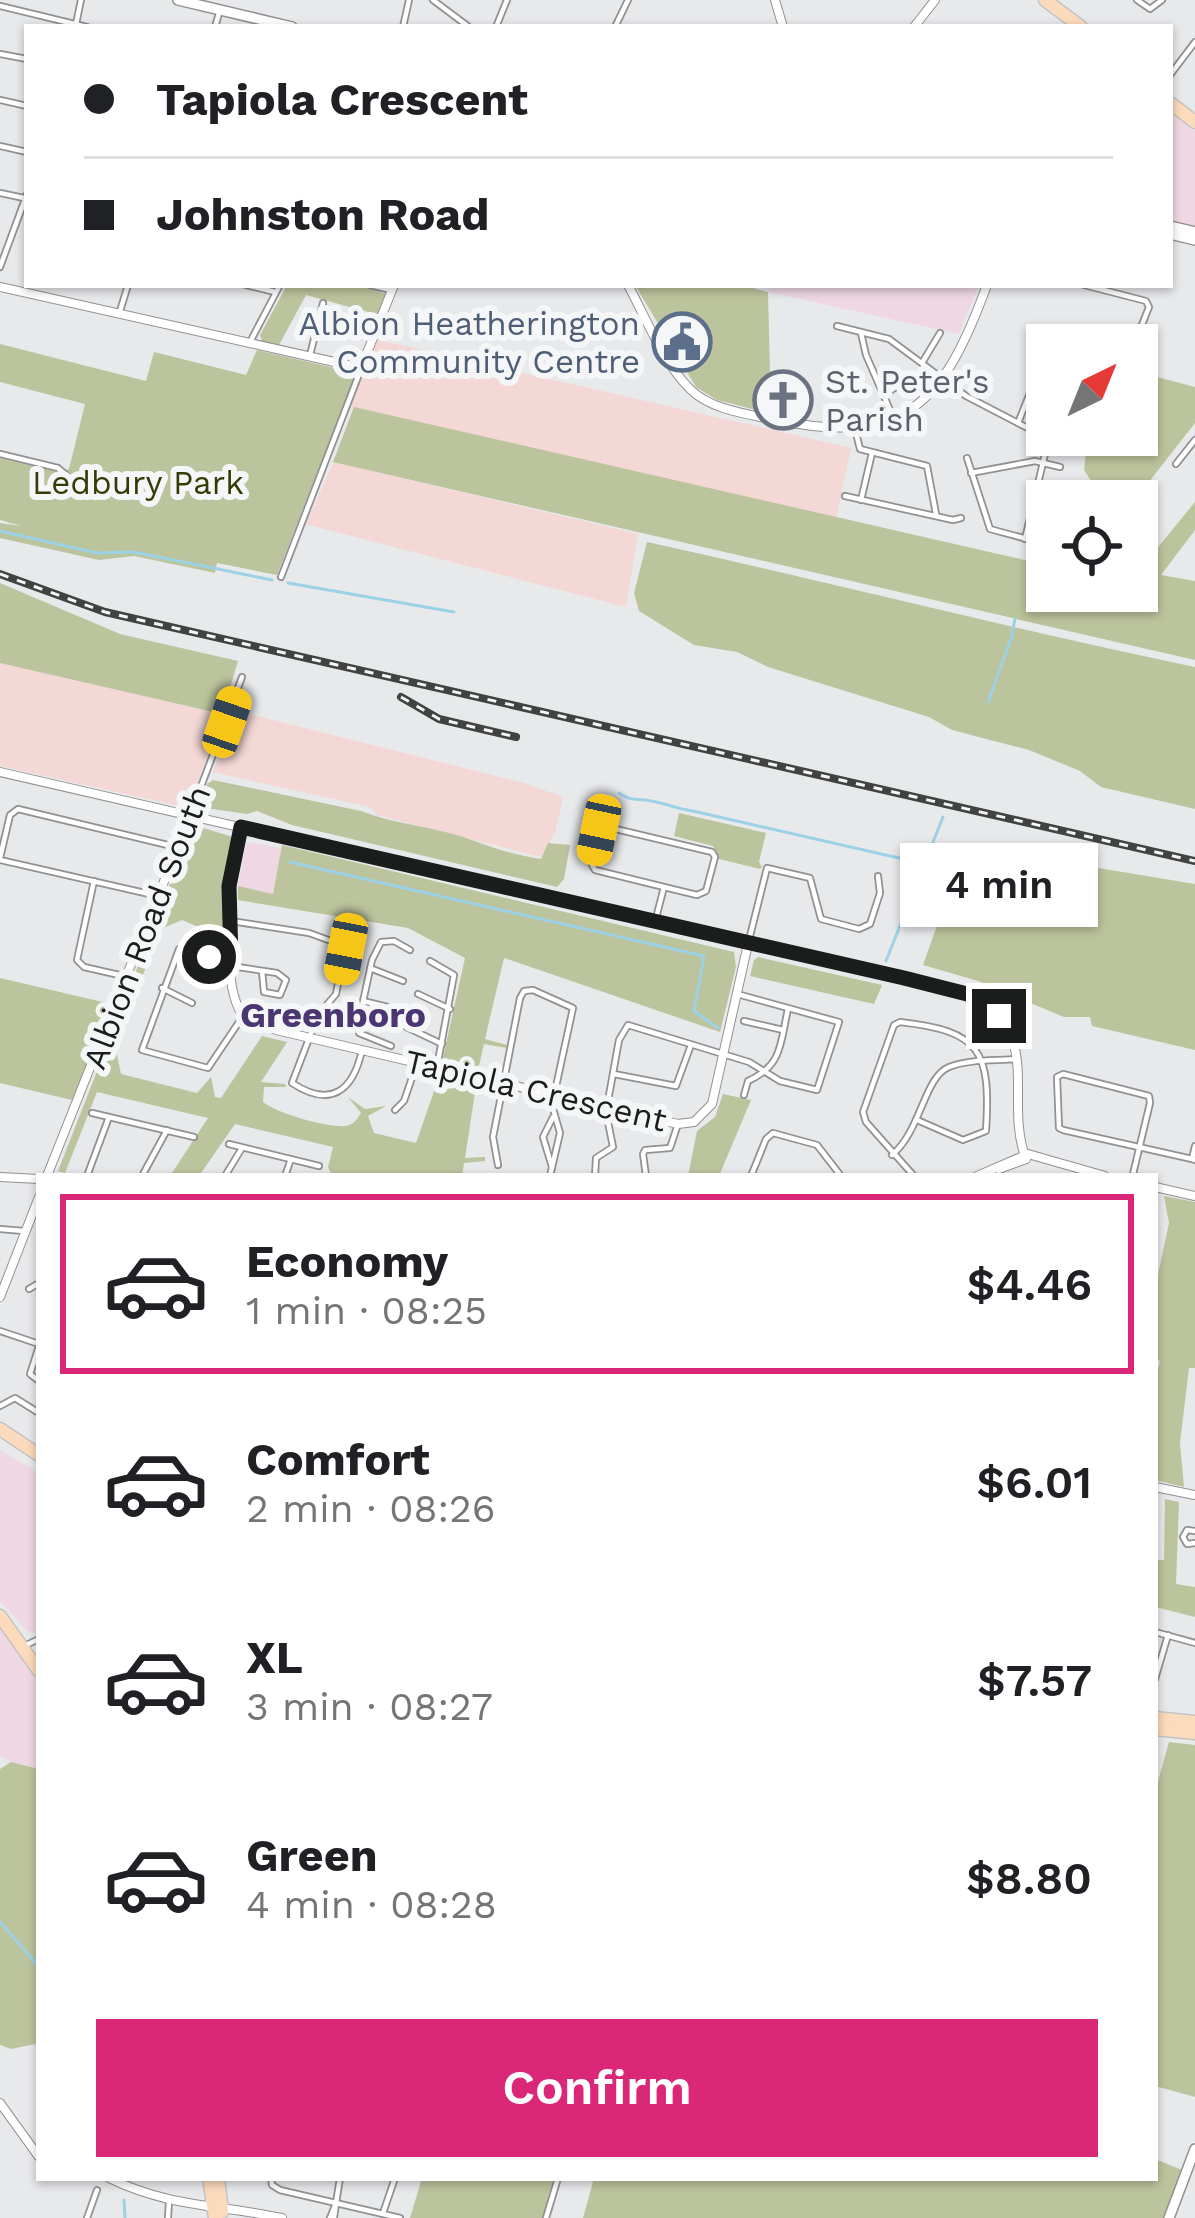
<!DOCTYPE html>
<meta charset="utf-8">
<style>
body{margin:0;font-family:"Work Sans",sans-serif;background:#f6f6f6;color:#202124;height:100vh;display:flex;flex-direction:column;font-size:45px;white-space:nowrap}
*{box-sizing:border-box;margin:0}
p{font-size:39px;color:#757577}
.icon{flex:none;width:66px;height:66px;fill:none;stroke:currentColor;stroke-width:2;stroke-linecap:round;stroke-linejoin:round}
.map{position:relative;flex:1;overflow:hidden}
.details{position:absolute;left:36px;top:1173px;width:1122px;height:1008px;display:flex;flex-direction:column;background:#fff;border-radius:0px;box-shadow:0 3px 9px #0004}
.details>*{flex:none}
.top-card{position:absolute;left:24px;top:24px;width:1149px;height:264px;border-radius:0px;box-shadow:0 3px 9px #0004;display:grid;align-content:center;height:264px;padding:0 60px;background:#fff}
.needle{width:78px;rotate:43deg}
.fabs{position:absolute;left:1026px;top:324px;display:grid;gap:24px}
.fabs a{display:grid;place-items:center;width:132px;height:132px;border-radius:0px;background:#fff;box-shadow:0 3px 9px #0004;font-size:60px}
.end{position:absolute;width:54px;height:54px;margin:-27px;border:15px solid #1b1c1c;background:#fff;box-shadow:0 0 0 6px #fff}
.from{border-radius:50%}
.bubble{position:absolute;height:84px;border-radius:0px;background:#fff;box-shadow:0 3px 9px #0004;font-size:39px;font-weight:600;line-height:84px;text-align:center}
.car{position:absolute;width:36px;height:72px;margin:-36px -18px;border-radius:15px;box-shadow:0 0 9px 3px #0007;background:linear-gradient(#f5c518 24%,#345 0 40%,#f5c518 0 76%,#345 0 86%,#f5c518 0)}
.top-card b{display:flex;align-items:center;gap:42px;height:114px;font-size:45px}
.top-card b+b{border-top:3px solid #e0e0e0}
.top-card i{width:30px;height:30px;background:#202124}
ul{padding:21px 0 0;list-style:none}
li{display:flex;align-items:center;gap:36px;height:180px;margin:0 24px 18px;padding:0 36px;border:6px solid transparent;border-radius:0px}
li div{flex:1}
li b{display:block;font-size:45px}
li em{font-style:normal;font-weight:600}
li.current{border-color:#db2777}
li>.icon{width:108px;height:108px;stroke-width:1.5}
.primary-button{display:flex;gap:24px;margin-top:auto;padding:24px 60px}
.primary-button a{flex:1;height:138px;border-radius:0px;background:#db2777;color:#fff;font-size:48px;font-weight:600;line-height:138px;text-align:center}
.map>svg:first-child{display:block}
</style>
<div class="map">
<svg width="1195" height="2218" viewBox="0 0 1195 2218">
<rect width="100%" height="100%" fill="#e8e9eb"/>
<g fill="#efd8e3">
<polygon points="1170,112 1195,131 1195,227 1170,220"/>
<polygon points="770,285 979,285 959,334 768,292"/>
<polygon points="250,842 283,849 273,894 238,886 246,845"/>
<polygon points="0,1450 39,1473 39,1634 27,1631 0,1601"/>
<polygon points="0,1624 39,1684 39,1769 11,1762 0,1755"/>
</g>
<g fill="#f3d8d5">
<polygon points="375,339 851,448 836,519 347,409"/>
<polygon points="334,462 638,534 626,607 305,524"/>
<polygon points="0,663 222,714 189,808 0,766"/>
<polygon points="237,711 524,783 563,797 555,833 541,857 377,815 370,807 213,772"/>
</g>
<g fill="#bcc49d">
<polygon points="287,285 361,286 386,294 379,315 306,295 279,345 262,341 260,335"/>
<polygon points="635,285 741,285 768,292 770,372 764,412 717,400 696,387"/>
<polygon points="0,344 146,381 154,352 246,375 257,350 356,373 277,575 217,563 215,573 134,556 99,560 0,538 0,523 21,526 0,520 0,458 58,472 69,469 85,404 0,382"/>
<polygon points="1142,373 1195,387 1195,423 1134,501 1104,501 1084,470 1088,435 1137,435 1137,374"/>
<polygon points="354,407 1047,565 1047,591 1137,591 1137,573 1195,502 1195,530 1161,575 1195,581 1195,660 333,462"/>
<path d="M647,542C830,582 1012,629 1195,667V809L1101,787L1080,771L1029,750L952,730L929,717L768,667L737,652L694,645L639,611L634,593Z"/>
<polygon points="0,583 120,634 238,661 222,714 0,663"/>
<path d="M213,780L361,811C397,825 439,827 475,841C498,850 516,855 541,859L548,843L570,845L564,879L557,887L292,825L257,811L247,814L205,808L202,804L207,784Z"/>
<polygon points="679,813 766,833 759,862 762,867 760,869 719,859 713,846 674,836"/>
<path d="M193,825L233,837L225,882V933L222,937L182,920L161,929L115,1046L121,1074L197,1093L211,1077L215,1097L221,1098L262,1036L287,1042L261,1082L285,1084L286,1087H264L263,1102C276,1113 328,1128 345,1126C355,1124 355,1121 361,1113L348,1097L365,1109L386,1106L368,1116L374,1133L416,1143L439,1077L476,1086L465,1158L485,1157V1161L464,1163L462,1176H332L328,1167L333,1147L235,1124L199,1176H170L208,1118L97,1092L65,1173L58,1171Z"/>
<path d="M990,843L1050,860L1195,884V1050L1092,1026L1090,1017H1064L978,981L923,965L939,920L935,893L944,888C950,855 960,852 990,843Z"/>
<polygon points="282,845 734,952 736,967 720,1032 504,958 485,1039 507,1045 507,1048 484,1044 478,1070 442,1062 465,958 408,928 238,900 238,886 273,894"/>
<polygon points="758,957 882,985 874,1004 750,976 754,960"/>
<polygon points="0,978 111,1004 72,1100 0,1083"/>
<polygon points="723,1094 751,1100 719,1176 688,1176 697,1131 715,1117"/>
<polygon points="1164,1196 1195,1202 1195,1368 1189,1368 1180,1443 1184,1487 1155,1480 1155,1380 1160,1361 1155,1359 1155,1289 1169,1223"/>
<polygon points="1165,1499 1179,1502 1176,1584 1195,1587 1195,1617 1155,1607 1155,1560 1164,1560"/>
<polygon points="1169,1742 1195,1745 1195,2097 1155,2086 1155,1792"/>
<polygon points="11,1762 39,1769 39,2049 35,2044 11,2049 0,2045 0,1769"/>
<polygon points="1155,2159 1182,2170 1163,2218 583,2218 594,2178 1155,2178"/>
<polygon points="422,2178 554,2178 542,2218 410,2218"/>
</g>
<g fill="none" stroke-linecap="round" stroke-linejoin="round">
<g stroke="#9cd2e6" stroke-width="3">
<polyline points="0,531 97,553 134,552 272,580"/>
<polyline points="288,583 454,612"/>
<polyline points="988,702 1011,639 1015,619"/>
<path d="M619,793C632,802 637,798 651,801C665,803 677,809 693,811L925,864"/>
<polyline points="290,862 704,956 694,1011 718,1028"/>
<polyline points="886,961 943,817"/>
<polyline points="0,1922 39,1967"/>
<polyline points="124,2200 125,2218"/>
</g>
<defs>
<g id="minor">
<polyline points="433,0 469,27"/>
<polyline points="1137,0 1150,9 1162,0"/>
<polyline points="0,6 87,27"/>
<polyline points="76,24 81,0"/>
<polyline points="215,27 220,10"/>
<polyline points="403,27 409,0"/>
<polyline points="496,27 507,0"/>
<polyline points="615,27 628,0"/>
<polyline points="0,54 27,59"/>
<polyline points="1170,75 1195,42"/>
<polyline points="0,100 27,106"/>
<polyline points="0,146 27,152"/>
<polyline points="0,193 24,198"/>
<polyline points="0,267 27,194"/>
<polyline points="246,285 275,292"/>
<polyline points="370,285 391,290"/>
<polyline points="1084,285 1146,301 1149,307 1134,345"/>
<polyline points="120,311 128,285"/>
<polyline points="318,324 371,336"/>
<polyline points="837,326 889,339 966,396 1043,436 1055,435"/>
<polyline points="861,333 866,355 893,417"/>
<polyline points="250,342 280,285"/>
<polyline points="310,355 323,303"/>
<polyline points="922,363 940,333"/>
<polyline points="883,395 907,380"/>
<polyline points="1018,423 1047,350"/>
<polyline points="855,429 860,449 927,466 936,514"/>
<polyline points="0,454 58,468 73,481"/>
<polyline points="967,458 990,529 1042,543"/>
<polyline points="1176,464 1195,440"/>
<polyline points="971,473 1035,461 1060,467"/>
<polyline points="845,496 953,520 961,518"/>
<polyline points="861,500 872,453"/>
<polyline points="1025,539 1049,437"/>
<polyline points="281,577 361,369"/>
<polyline points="190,816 242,677"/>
<polyline points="0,858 10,815 18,809 176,847"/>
<polyline points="0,860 158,896"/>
<polyline points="94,881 77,960 84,967 128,977"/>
<path d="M231,921L309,933L345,946L336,994L318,1015L292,1083C330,1108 353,1092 362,1050"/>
<polyline points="655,922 664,887 697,895 706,891 715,857 712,852 603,826 592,865 595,870 664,887"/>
<polyline points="748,944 767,868 810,878 821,919 859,929 870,924 880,893 878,876"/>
<polyline points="230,960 187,947 179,949 142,1050 208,1068 243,1016"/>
<polyline points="430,961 454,975 437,1067"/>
<polyline points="231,966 277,973 286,980 280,995 264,992 262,971"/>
<polyline points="370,968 403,981"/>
<polyline points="162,988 192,1003"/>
<polyline points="418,994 450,1009"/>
<polyline points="363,1001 404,1011"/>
<polyline points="744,1021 783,1030"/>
<polyline points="402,1025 442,1044"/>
<polyline points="391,1046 359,1033 358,1025 372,960 381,942 394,941 410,950"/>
<polyline points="614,1074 676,1086 691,1045"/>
<path d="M744,1095L748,1081C783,1065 780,1044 788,1009"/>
<polyline points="395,1110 404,1101 417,1063"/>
<polyline points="92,1113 194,1137"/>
<polyline points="229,1144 319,1166"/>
<path d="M892,1155C921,1131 924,1077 949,1067C968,1059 996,1061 1017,1059"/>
<polyline points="1192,1159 1195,1146"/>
<polyline points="498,1165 493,1137 520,998 524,991 533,990 573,1008 552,1105 560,1133 550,1176"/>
<polyline points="552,1167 543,1137 553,1117"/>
<polyline points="87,1176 109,1117"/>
<polyline points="142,1176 167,1130"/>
<polyline points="225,1176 242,1148"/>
<polyline points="285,1176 291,1159"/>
<polyline points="595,1176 596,1158 613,1147 606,1112 619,1040 628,1025 749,1062 780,1081 817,1090 839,1022 737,994"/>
<polyline points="646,1176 643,1154 645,1150 670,1148 678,1124"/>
<polyline points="751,1176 766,1139 773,1133 817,1145 841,1176"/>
<path d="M914,1176L866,1122L863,1112L894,1025L900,1022C981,1031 991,1051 986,1131L963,1140L917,1120"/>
<polyline points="1133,1176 1133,1174 1150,1103 1149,1096 1063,1074 1057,1077 1059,1128 1063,1130 1192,1159 1195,1160"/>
<polyline points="0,1229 24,1231"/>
<polyline points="29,1289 39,1283"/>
<polyline points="0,1331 39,1344"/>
<polyline points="39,1346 30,1374 39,1381"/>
<polyline points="0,1406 15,1398 39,1413"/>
<polyline points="1195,1531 1187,1530 1183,1537 1187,1544 1195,1543"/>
<polyline points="1155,1632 1195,1643"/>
<polyline points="24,1646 39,1639"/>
<polyline points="1155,1679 1168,1635"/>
<polyline points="271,2178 272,2185 280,2190 400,2218"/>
<polyline points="336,2203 340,2178"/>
<polyline points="383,2213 395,2178"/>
<polyline points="87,2218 97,2190"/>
<polyline points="168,2218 169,2201"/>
<polyline points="330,2218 336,2203 334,2218"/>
<polyline points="546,2218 558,2178"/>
</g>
<g id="tertiary">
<polyline points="775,0 783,27"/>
<polyline points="914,27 935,0"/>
<path d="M628,285C646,318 663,362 690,389C711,410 747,414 776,420C907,447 944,402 987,285"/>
<polyline points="0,287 361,368 394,285"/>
<path d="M0,772L971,995C1045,1034 1003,1099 1026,1159"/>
<path d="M240,827C231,869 218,982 243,1016L276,1030L678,1124L694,1122L712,1104L748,944"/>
<polyline points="999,1169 1026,1159"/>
<polyline points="47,1176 190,816"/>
<polyline points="977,1176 1028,1154 1105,1176"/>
<polyline points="0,1177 39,1179"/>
<polyline points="1155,1187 1195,1196"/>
<polyline points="0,1297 39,1197"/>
<polyline points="1155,1487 1195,1495"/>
<polyline points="0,2103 39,2157"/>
<path d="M109,2178C168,2207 220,2205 282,2218"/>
</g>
<g id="secondary">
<polyline points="178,0 292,27"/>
<polyline points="1170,226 1195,232"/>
<polyline points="1170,234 1195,240"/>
<polyline points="1169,2218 1195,2149"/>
</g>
<g id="primary">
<polyline points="1045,0 1081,27"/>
<polyline points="1170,103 1195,122"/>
<polyline points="0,1429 39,1455"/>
<polyline points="0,1616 39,1671"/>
<polyline points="1155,1718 1195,1722"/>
<polyline points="1155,1729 1195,1733"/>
<polyline points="209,2178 215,2218"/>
<polyline points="218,2178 222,2212"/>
</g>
</defs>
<use href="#minor" stroke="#909192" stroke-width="8"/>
<use href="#tertiary" stroke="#909192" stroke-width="10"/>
<use href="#secondary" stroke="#909192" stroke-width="12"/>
<use href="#primary" stroke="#c4c4c4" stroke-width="15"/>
<use href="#minor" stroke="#fff" stroke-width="4.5"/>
<use href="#tertiary" stroke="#fff" stroke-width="8"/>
<use href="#secondary" stroke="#fff" stroke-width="9"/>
<use href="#primary" stroke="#fcdabc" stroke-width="12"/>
<defs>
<g id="rail">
<polyline points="0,574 105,612 1195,861"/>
<polyline points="401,697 439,719 516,737"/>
</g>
</defs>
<use href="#rail" stroke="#414242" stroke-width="8"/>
<use href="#rail" stroke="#f5f6f8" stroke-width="3" stroke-dasharray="9" stroke-linecap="butt"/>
</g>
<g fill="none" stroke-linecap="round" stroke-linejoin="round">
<polyline stroke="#1b1c1c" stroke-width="15" points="209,957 231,960 229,886 241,827 904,978 971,995 999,1016"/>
</g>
<defs>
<symbol id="civic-ring" viewBox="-11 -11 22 22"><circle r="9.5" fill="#f5f6f8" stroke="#5c6f8a" stroke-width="1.5"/><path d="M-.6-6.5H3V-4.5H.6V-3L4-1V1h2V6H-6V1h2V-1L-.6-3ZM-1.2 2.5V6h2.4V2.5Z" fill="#5c6f8a"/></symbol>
<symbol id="church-ring" viewBox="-11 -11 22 22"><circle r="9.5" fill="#f5f6f8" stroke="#6b7280" stroke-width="1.5"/><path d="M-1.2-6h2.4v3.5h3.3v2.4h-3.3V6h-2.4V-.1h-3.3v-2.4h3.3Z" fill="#6b7280"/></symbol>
</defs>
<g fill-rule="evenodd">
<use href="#civic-ring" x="649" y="309" width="66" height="66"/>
<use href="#church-ring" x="750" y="367" width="66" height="66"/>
</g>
<g text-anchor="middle" stroke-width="12" stroke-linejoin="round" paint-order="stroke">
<g font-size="33" fill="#4e5e75" stroke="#f5f6f8" text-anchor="end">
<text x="640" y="335">Albion Heatherington<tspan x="640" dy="38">Community Centre</tspan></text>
</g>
<g font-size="33" fill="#5b616d" stroke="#f5f6f8" text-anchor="start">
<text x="825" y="393">St. Peter's<tspan x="825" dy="38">Parish</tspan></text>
</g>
<g font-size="33" fill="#343c06" stroke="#f5f6f8">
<text x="138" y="494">Ledbury Park</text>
</g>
<g font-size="33" fill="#1b1c1c" stroke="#f5f6f8">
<text transform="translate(146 927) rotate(-69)" y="12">Albion Road South</text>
<text transform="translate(536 1090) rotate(13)" y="12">Tapiola Crescent</text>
</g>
<g font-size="36" font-weight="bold" fill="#4b3672" stroke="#f5f6f8">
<text x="333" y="1027">Greenboro</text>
</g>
</g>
</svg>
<div class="fabs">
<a><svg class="needle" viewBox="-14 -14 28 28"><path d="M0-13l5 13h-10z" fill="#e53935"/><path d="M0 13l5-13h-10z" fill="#757577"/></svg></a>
<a><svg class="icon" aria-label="locate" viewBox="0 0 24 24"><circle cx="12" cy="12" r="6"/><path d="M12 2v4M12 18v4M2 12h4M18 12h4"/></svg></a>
</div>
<i class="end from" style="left:209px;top:957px"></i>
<i class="end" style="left:999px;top:1016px"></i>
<div class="bubble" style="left:900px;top:843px;width:198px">4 min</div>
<i class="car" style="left:227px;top:722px;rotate:19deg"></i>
<i class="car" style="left:599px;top:830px;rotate:192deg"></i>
<i class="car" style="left:346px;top:949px;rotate:191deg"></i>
<div class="top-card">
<b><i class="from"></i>Tapiola Crescent</b>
<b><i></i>Johnston Road</b>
</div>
<section class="details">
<ul>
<li class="current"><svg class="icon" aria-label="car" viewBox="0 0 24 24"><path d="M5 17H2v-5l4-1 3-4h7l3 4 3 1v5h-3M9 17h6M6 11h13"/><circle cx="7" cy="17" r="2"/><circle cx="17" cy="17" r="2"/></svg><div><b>Economy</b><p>1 min · 08:25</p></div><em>$4.46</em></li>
<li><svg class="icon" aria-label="car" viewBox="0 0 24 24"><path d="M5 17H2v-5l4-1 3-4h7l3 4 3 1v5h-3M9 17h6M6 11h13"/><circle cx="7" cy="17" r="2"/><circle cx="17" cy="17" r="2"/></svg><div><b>Comfort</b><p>2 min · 08:26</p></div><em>$6.01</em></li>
<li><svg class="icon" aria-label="car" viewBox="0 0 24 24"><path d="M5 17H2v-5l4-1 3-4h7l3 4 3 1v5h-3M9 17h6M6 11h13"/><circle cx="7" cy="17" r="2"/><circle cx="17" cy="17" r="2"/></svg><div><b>XL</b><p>3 min · 08:27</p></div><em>$7.57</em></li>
<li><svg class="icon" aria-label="car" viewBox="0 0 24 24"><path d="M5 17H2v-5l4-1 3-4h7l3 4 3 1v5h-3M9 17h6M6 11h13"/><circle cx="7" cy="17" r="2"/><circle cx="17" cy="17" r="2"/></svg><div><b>Green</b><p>4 min · 08:28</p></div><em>$8.80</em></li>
</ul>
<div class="primary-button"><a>Confirm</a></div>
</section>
</div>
